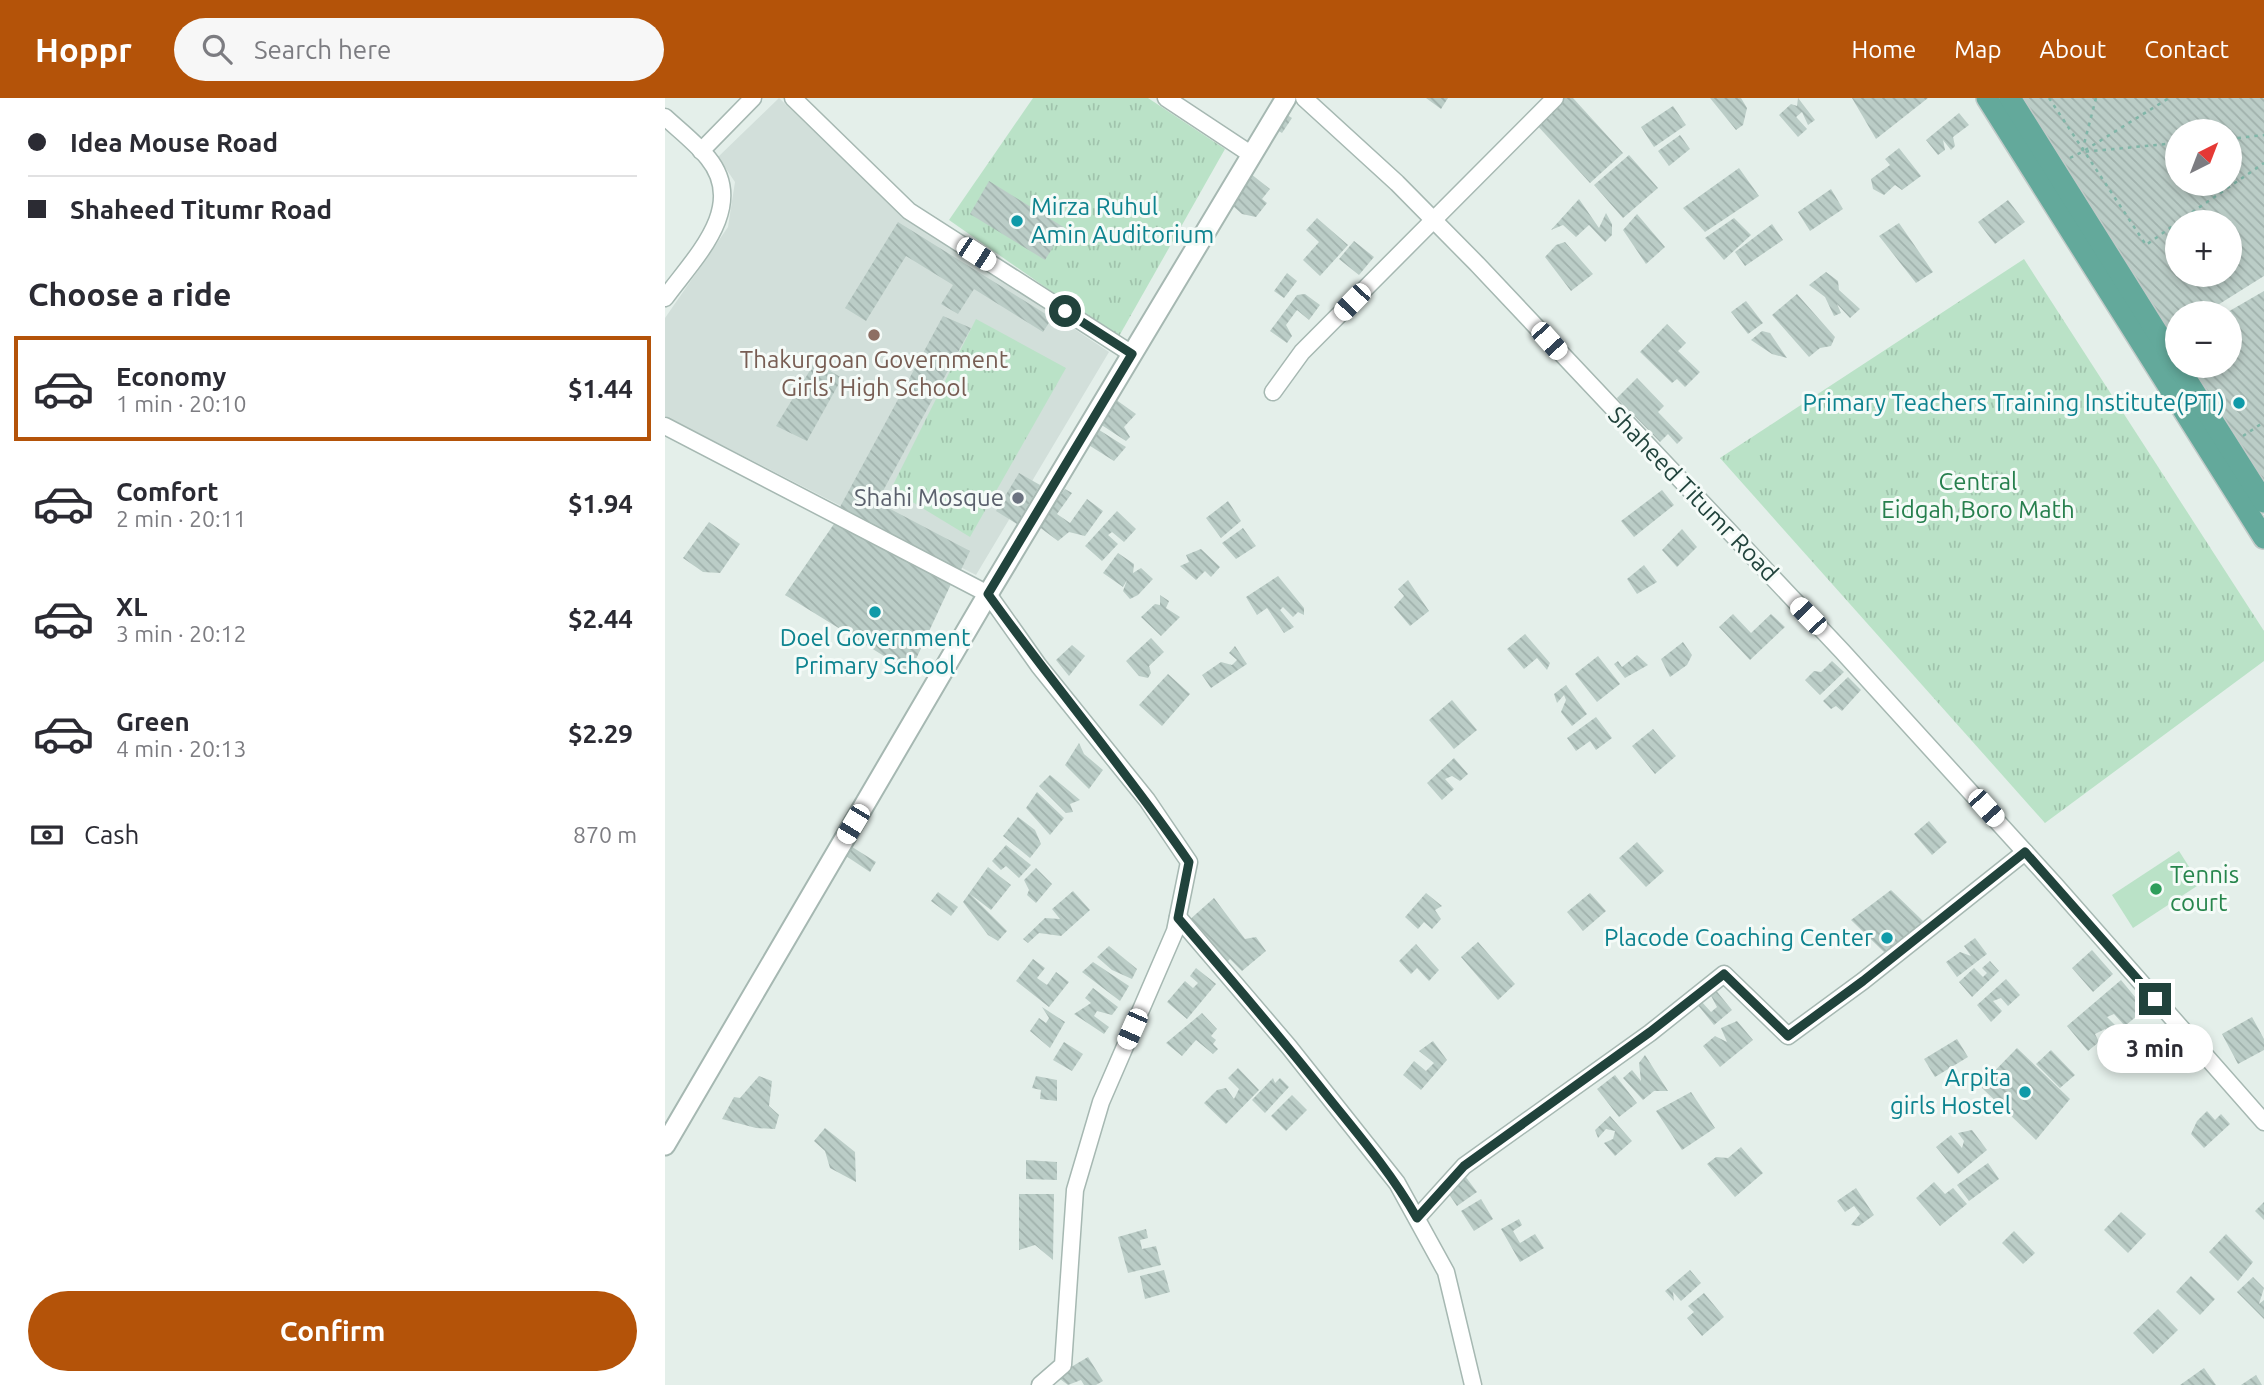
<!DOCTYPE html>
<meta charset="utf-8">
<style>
body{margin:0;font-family:Ubuntu,sans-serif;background:#f7f7f7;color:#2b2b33;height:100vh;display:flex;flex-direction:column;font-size:26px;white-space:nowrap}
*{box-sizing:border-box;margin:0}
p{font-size:23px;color:#7c7c81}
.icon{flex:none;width:38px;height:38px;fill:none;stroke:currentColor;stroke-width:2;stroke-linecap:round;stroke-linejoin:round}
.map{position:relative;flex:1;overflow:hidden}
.details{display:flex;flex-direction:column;background:#fff;width:665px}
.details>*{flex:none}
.banner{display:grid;align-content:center;height:154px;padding:0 28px;background:#fff}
.needle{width:46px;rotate:42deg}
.tools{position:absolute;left:1500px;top:21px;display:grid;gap:14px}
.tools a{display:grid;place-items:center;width:77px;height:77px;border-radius:50%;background:#fff;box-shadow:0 4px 10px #0003;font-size:35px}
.end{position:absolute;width:32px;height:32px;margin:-16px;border:9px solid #21433c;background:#fff;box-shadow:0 0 0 4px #fff}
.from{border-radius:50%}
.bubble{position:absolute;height:49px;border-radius:24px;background:#fff;box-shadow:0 4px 10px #0003;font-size:23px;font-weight:700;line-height:49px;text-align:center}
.car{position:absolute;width:21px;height:42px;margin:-21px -10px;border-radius:9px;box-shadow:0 0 5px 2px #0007;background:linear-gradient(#fff 24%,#345 0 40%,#fff 0 76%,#345 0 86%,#fff 0)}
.banner b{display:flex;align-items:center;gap:24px;height:66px;font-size:26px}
.banner b+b{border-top:2px solid #e1e1e2}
.banner i{width:18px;height:18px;background:#2b2b33}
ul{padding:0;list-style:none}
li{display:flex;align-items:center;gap:21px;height:105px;margin:0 14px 10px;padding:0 14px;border:4px solid transparent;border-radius:0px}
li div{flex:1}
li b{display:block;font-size:26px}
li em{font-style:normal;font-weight:700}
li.active{border-color:#b45309}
li>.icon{width:63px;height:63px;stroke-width:1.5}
h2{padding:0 28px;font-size:32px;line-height:84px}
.pay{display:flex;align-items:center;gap:18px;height:77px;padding:0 28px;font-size:26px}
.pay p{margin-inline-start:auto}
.cta{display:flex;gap:14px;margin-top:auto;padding:14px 28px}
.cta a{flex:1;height:80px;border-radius:42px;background:#b45309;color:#fff;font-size:28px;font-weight:700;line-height:80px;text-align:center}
header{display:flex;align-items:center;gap:42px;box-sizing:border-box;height:98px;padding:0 35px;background:#b45309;color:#fff}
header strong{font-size:33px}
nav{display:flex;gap:38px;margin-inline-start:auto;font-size:24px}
.search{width:490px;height:63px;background:#f7f7f7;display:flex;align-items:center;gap:18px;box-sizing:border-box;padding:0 24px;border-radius:38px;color:#7c7c81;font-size:26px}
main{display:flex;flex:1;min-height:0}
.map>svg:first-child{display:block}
</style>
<header>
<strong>Hoppr</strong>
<div class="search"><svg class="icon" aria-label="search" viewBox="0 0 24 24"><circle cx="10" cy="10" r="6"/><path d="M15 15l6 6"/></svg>Search here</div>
<nav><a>Home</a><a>Map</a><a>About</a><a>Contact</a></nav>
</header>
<main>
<section class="details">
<div class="banner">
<b><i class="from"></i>Idea Mouse Road</b>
<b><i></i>Shaheed Titumr Road</b>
</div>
<h2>Choose a ride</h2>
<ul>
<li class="active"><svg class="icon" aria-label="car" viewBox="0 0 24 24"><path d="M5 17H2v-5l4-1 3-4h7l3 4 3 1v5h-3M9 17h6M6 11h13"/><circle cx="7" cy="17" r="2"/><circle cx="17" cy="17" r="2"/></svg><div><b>Economy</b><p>1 min · 20:10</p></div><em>$1.44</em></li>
<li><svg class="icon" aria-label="car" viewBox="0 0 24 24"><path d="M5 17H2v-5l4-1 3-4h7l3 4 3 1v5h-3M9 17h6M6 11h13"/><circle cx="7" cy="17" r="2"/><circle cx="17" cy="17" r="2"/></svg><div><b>Comfort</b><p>2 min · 20:11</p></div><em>$1.94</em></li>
<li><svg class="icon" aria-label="car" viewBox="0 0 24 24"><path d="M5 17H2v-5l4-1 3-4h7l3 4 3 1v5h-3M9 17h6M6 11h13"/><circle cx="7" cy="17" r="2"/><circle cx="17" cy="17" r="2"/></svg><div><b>XL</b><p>3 min · 20:12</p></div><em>$2.44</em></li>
<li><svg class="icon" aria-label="car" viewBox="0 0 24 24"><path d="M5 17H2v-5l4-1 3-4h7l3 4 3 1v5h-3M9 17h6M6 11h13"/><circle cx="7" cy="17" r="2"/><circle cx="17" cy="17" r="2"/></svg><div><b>Green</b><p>4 min · 20:13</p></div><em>$2.29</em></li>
</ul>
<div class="pay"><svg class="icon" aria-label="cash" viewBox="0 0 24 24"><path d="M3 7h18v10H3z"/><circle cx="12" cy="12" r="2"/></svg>Cash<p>870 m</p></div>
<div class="cta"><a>Confirm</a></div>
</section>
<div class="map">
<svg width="1599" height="1287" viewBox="0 0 1599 1287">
<defs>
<pattern id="park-tufts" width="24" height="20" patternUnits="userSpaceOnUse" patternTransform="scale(1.75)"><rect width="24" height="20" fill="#bae2c7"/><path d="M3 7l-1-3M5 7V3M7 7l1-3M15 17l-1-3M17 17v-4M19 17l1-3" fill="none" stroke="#a0c3ac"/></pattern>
<pattern id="building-back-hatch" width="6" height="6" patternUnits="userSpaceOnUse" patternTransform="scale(1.75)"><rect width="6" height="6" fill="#bbcdc7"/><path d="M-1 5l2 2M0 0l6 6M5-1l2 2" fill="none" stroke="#a0b1ac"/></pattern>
</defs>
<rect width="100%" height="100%" fill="#e4efea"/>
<polygon fill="#d2dfda" points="114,0 236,116 444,254 311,477 0,318 0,220 63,129 70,84 53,59"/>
<g fill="url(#park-tufts)">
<polygon points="368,0 483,0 560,51 453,240 284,122"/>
<polygon points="1359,161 1599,533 1599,563 1380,725 1055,360"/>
<polygon points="311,221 401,270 305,439 226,391"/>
</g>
<polygon fill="#bae2c7" points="1514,753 1535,786 1468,830 1447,797"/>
<g fill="url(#building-back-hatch)" fill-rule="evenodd">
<polygon points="761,0 783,0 776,11"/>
<polygon points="897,0 908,0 958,55 925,85 870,25"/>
<polygon points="1045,0 1076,0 1082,10 1078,27 1071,32"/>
<polygon points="1133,0 1150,22 1143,27 1137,14 1131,19 1142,31 1133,39 1114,17 1126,6 1132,8"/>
<polygon points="1187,0 1263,0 1211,41"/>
<path d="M1347,0H1599V178L1540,215H1512V232L1506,236L1390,69ZM1512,33H1564V86H1512ZM1512,124H1564V177H1512Z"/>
<polygon points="1008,8 1021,27 989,49 976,29"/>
<polygon points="619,15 627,20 617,35 609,30"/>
<polygon points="1294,15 1304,27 1288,39 1290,48 1286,52 1278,42 1280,52 1273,57 1261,42"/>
<polygon points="1015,37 1025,51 1004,68 993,53"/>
<polygon points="1234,50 1256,78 1237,92 1230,87 1219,97 1208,91 1206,81 1225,67 1220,61"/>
<polygon points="964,57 993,90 958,120 929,87"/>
<polygon points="1074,70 1094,98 1040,134 1018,110"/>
<polygon points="586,76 605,91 597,101 602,105 591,119 577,116 568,108 571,96"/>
<polygon points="324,83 400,130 380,162 305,116"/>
<polygon points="1166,91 1178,111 1145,133 1133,114"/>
<polygon points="914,101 934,130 941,115 947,126 947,137 940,144 924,127 911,139 898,127 886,132"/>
<polygon points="1343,102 1360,124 1330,146 1313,124"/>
<polygon points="972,116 1000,149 981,166 958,132"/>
<polygon points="652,120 683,147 655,178 638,162 654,144 641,132"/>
<polygon points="1069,120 1086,137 1059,162 1040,140"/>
<polygon points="233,124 387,220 378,234 309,191 293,216 276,206 288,187 241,158 201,223 180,210"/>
<polygon points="1234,125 1268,174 1251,185 1214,138"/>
<polygon points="1107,126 1118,142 1080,168 1070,154"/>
<polygon points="689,143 709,159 694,177 674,161"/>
<polygon points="900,144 928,176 906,193 880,159 891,147"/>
<polygon points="1161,174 1173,183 1174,192 1195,211 1185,220 1172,206 1176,215 1169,218 1160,199 1144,187"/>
<polygon points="622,175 632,183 619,200 609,193"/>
<polygon points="1599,193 1599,386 1527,268 1564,268 1564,215 1561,215"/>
<polygon points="640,196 655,207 644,222 632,212 621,227 627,238 622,245 605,233 632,197"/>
<polygon points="1132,196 1170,239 1166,248 1155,250 1144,259 1107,217"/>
<polygon points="1081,203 1098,225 1083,236 1066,214"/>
<polygon points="278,218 306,230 212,404 305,453 295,474 175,409"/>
<polygon points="1002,226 1021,245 1013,253 1035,274 1020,289 1012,281 1007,285 975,254"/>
<polygon points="1097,233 1105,235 1122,260 1107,256 1086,242"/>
<polygon points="150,264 177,280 142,343 111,328"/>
<polygon points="972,280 999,308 993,314 1018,340 1012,346 1003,336 995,344 952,300"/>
<polygon points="450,301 471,316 459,329 465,339 461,343 432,324"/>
<polygon points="431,330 461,349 449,363 422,346"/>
<polygon points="354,375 375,387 352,426 331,413"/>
<polygon points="400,391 407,395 392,416 405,425 422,401 438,413 420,438 404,434 393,443 373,428"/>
<polygon points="997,392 1009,407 969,439 956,423"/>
<polygon points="563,403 576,423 556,440 541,420"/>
<polygon points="452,413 471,431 459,444 447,434 443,437 453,446 437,463 420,448"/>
<polygon points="171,423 287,484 245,574 120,497"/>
<polygon points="44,424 75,446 55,475 38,474 18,460"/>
<polygon points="578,430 591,448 571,461 557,445"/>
<polygon points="1017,431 1032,449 1012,469 997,452"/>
<polygon points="536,451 555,469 546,479 540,473 531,482 515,468 524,464 521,457"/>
<polygon points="453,455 469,466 468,475 476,470 488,481 473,497 465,501 458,493 462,482 458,489 438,475"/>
<polygon points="979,467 992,484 972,496 962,481"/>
<polygon points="613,478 639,510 639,517 633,514 628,519 618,509 615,512 629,529 619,535 602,510 592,517 581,499"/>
<polygon points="743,482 764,513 745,528 729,509 739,498 733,491"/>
<polygon points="495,497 504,503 501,510 515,519 496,538 476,519 490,506 495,507"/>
<polygon points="1068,516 1086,535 1106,516 1120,529 1085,562 1054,529"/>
<polygon points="860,536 885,565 882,572 872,560 859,571 842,551"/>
<polygon points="486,540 499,554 484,568 486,575 483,580 474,578 461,563"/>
<polygon points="1018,544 1027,557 1022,567 1005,579 996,561"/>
<polygon points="407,547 420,558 404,578 391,562"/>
<polygon points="570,548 582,566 546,590 537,577 556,564 567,567 572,562 564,555"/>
<polygon points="972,557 983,567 960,580 949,566 953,563 957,569"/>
<polygon points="933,558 955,586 932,604 910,576"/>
<polygon points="1167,563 1179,574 1155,597 1140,582 1149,573 1156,574"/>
<polygon points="503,576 525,596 497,628 474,607"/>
<polygon points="1183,579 1196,592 1177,613 1171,608 1166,611 1158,603"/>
<polygon points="901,587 922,616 907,628 896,614 901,602 899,597 892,605 889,596"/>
<polygon points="787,602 812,632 789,651 764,622"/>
<polygon points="931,619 947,640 931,652 925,643 911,653 902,640"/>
<polygon points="988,631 1011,658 990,676 967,648"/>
<polygon points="414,645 419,656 438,672 424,691 400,667"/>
<polygon points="789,660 803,676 795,683 787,678 780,681 789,691 777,702 762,685"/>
<polygon points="385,677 415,702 405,706 408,714 401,715 374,688"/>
<polygon points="372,694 399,720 385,737 361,710"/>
<polygon points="353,719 370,732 376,746 365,760 338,738"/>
<polygon points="1264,723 1282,744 1267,757 1249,736"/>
<polygon points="972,744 999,773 981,789 954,760"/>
<polygon points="184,747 211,764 205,774 178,756"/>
<polygon points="341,747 366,767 354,780 341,768 336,772 327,763"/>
<polygon points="323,769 346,787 326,812 305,796 342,833 333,843 323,837 298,804"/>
<polygon points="371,770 387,786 371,805 362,797 364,792 359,782"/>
<polygon points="1226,792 1258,823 1221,856 1186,822"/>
<polygon points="408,793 425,812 396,838 374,835 363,845 358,841 380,820 395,821 387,811"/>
<polygon points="273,794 293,809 286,818 266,803"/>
<polygon points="761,795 777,808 770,812 776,821 767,831 759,824 753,831 740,819"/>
<polygon points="925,795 941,813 918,833 902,814"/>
<polygon points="549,800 580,841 591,839 601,853 577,873 565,861 561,865 522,824"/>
<polygon points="1310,840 1322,856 1292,879 1281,864 1295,854 1306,858 1299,848"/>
<polygon points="813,844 850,886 833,902 796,859"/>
<polygon points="751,846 774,872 764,883 752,870 746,876 734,863"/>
<polygon points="444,848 472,871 467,881 447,872 432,859"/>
<polygon points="1427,852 1448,876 1428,894 1407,870"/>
<polygon points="368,861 380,870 372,880 382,887 391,874 404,884 384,909 351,883"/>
<polygon points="1325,863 1334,873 1307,899 1294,884 1309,870 1318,879 1322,875 1317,870"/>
<polygon points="428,864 464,888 455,903 417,874"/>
<polygon points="531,870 551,886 522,921 502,904 520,883 528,890 533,885 525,878"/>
<polygon points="1341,881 1355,897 1343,908 1336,900 1328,903 1337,913 1326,924 1312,907"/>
<polygon points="1456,882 1480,911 1460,928 1449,916 1442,919 1455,932 1447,939 1440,931 1430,936 1434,944 1423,953 1402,928"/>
<polygon points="428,890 453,909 447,917 432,913 429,918 444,929 439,936 409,916 426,905 420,900"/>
<polygon points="1049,890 1067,912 1049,927 1032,906 1036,903 1046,914 1052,909 1044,894"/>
<polygon points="377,909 400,924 385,950 365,933 374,920 381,925 384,920"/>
<polygon points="537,915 552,931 546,938 551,942 548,946 553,951 548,956 531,942 517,958 501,945"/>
<polygon points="1587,919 1599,941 1599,952 1573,966 1557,936"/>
<polygon points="1072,923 1088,942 1055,969 1038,948 1050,938 1062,944 1056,930"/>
<polygon points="1292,941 1303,959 1270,979 1259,961"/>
<polygon points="768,943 782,962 756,992 738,977 749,963 761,973 769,965 754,953"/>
<polygon points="399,944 418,956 407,973 388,962"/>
<polygon points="1352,950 1405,1001 1371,1042 1315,988"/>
<polygon points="1386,952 1410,977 1395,990 1371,966"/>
<polygon points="980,957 1003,993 989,993 978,1002 958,980 967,972 976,983 974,965"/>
<polygon points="573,970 594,992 561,1026 539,1005 552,992 561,990 569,1001 574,991 563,980"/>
<polygon points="950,977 972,1005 954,1019 932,991"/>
<polygon points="94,978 107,983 104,1008 114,1017 110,1031 91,1030 57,1021 69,999 75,1000"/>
<polygon points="371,978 392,982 392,1003 375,1001 376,992 367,990"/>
<polygon points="608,980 610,985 615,980 624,989 600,1015 587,1002"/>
<polygon points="1026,994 1050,1030 1017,1052 991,1013"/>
<polygon points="627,997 642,1012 621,1033 606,1018"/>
<polygon points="1542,1013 1550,1022 1556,1016 1565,1026 1539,1050 1526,1036 1532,1023"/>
<polygon points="945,1018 967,1043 950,1058 939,1045 948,1041 950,1033 941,1031 933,1040 930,1032"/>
<polygon points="160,1030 190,1054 191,1084 165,1070 160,1053 149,1043"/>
<polygon points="1307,1032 1322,1052 1293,1076 1271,1049 1286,1037 1297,1050 1299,1043 1293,1035"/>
<polygon points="1076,1049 1098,1075 1070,1099 1042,1066 1051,1059 1063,1060"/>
<polygon points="361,1062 392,1064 392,1082 361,1081"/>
<polygon points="1323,1065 1334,1081 1304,1103 1292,1087"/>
<polygon points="800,1078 812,1094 792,1108 781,1092"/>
<polygon points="1269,1084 1280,1096 1288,1090 1302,1106 1275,1128 1251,1100"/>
<polygon points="1191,1090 1209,1117 1194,1128 1186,1127 1195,1116 1189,1108 1180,1114 1172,1103"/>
<polygon points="354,1096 389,1096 388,1162 370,1147 354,1152"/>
<polygon points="816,1101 828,1121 809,1133 796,1113"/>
<polygon points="1599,1104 1599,1122 1590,1113"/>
<polygon points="1456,1114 1481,1136 1463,1155 1439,1132"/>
<polygon points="854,1121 857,1127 848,1133 855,1145 870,1136 879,1150 855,1164 836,1131"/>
<polygon points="481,1131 483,1140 475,1142 477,1151 491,1148 496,1167 463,1175 453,1139"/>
<polygon points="1349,1133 1370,1155 1358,1166 1337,1145"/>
<polygon points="1561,1136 1588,1164 1573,1183 1544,1154"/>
<polygon points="499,1172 505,1194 480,1201 475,1178"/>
<polygon points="1025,1172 1036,1185 1016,1203 1008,1194 1009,1203 1000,1193"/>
<polygon points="1526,1178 1550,1201 1535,1217 1511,1194"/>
<polygon points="1588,1179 1599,1190 1594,1206 1599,1202 1599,1221 1572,1194"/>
<polygon points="1039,1195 1059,1219 1037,1238 1022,1220 1029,1214 1023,1208"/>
<polygon points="1493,1211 1513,1232 1488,1256 1468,1235"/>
<polygon points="423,1259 438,1283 431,1287 419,1287 416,1282 403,1287 391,1278"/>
<polygon points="1539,1270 1551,1287 1515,1287"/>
<polygon points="1591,1277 1597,1287 1576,1287"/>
</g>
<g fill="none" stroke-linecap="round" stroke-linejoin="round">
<defs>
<g id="minor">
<polyline points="128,0 244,113 467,256"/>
<polyline points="501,0 587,57"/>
<polyline points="639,0 732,85 812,166 1177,553 1390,787 1599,1024"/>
<path d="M0,19C14,32 31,45 43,60C83,109 29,160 0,200"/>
<polyline points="36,53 88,0"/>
<polyline points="608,294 637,254 890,0"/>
<polyline points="0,328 323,496 374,568 482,702 524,764 510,833 436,1004 410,1092 398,1267 375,1287"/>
<polyline points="513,819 624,949 732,1085 781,1174 808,1287"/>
<polyline points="752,1120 799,1068 985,935 1059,876 1123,938 1198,883 1360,754"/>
</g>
<polyline id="tertiary" points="0,1047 323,496 621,0"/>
<g id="primary">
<polyline points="1322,0 1599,440"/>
<polyline points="1345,0 1512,266"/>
<polyline points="1513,268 1599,404"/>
</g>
</defs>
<use href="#minor" stroke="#a6b8b2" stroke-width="19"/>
<use href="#tertiary" stroke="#a6b8b2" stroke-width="23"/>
<use href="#primary" stroke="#c1cac8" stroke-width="24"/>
<g stroke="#80b6a8" stroke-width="2.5" stroke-dasharray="3.5 5" stroke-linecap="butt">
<polyline points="1384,0 1481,147 1512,125"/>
<polyline points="1431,0 1417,54 1504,0"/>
<polyline points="1564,41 1599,37"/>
<polyline points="1405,60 1417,54 1512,45"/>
<polyline points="1513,124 1599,65"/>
<polyline points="1578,338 1599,324"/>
</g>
<use href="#minor" stroke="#fff" stroke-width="16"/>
<use href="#tertiary" stroke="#fff" stroke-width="19"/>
<use href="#primary" stroke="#63a99b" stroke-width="21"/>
</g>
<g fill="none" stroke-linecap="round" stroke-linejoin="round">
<path stroke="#21433c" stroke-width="9" d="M400,213L467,256L323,496C388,587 461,672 524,764L513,820C565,880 617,941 667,1004C698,1042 728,1078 752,1120L799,1068L985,934L1059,876L1123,938L1198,883L1360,754L1490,901"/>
</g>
<g fill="#0f9aa8" stroke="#f5fbf8" stroke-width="2.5">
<circle cx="352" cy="123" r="7"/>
<circle cx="1574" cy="305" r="7"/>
<circle cx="210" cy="514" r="7"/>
<circle cx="1222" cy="840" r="7"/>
<circle cx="1360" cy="994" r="7"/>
</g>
<circle fill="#8d6e63" stroke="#f5fbf8" stroke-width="2.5" cx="209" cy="237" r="7"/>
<circle fill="#6b7280" stroke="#f5fbf8" stroke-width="2.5" cx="353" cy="400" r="7"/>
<circle fill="#2e9e5b" stroke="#f5fbf8" stroke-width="2.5" cx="1491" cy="791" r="7"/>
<g text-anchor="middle" stroke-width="6" stroke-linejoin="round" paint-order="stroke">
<g font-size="24" fill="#0d838f" stroke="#f5fbf8" text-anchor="end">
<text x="366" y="117" text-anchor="start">Mirza Ruhul<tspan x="366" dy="28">Amin Auditorium</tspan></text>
<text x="1560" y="313">Primary Teachers Training Institute(PTI)</text>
<text x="210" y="548" text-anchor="middle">Doel Government<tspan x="210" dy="28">Primary School</tspan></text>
<text x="1208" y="848">Placode Coaching Center</text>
<text x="1346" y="988">Arpita<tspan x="1346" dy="28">girls Hostel</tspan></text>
</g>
<g font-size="24" fill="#785e54" stroke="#f5fbf8">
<text x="209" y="270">Thakurgoan Government<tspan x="209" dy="28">Girls' High School</tspan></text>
</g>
<g font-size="24" fill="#267f4d" stroke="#f5fbf8">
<text x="1313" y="392">Central<tspan x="1313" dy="28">Eidgah,Boro Math</tspan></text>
</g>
<g font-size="24" fill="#21433c" stroke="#f5fbf8">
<text transform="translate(1028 396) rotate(46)" y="8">Shaheed Titumr Road</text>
</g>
<g font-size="24" fill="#5b616d" stroke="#f5fbf8" text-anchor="end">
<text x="339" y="408">Shahi Mosque</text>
</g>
<g font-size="24" fill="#27864d" stroke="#f5fbf8" text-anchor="start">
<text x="1505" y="785">Tennis<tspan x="1505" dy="28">court</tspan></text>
</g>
</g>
</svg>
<div class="tools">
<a><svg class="needle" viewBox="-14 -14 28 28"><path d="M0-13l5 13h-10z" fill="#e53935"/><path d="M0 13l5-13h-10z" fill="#7c7c81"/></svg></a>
<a>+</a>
<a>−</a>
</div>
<i class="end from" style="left:400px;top:213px"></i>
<i class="end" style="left:1490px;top:901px"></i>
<div class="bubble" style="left:1432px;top:926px;width:116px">3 min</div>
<i class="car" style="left:311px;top:156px;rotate:123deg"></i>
<i class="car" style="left:687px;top:204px;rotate:224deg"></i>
<i class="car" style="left:884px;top:243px;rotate:138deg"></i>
<i class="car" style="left:1143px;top:518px;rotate:316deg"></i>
<i class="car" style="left:1321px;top:710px;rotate:138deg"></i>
<i class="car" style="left:188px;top:726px;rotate:211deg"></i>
<i class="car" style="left:467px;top:931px;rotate:204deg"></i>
</div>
</main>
